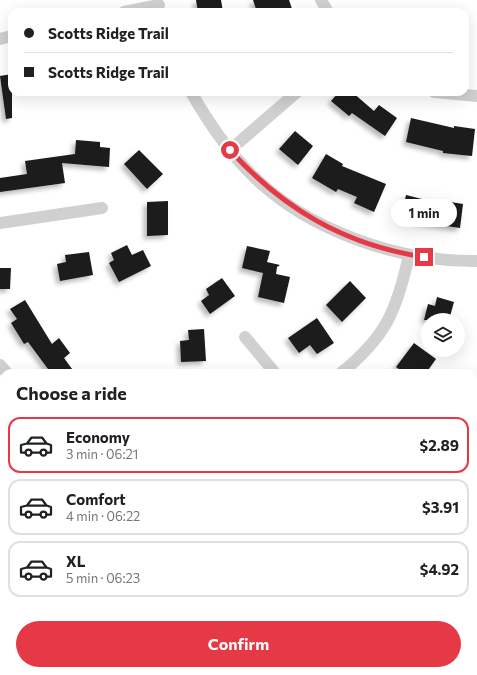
<!DOCTYPE html>
<meta charset="utf-8">
<style>
body{margin:0;font-family:Commissioner,sans-serif;background:#f2f2f2;color:#202124;height:100vh;display:flex;flex-direction:column;font-size:15px;white-space:nowrap}
*{box-sizing:border-box;margin:0}
p{font-size:13px;color:#757577}
.icon{flex:none;width:22px;height:22px;fill:none;stroke:currentColor;stroke-width:2;stroke-linecap:round;stroke-linejoin:round}
.map{position:relative;flex:1;overflow:hidden}
.sheet{position:absolute;left:0px;top:369px;width:477px;height:306px;display:flex;flex-direction:column;background:#fff;border-radius:12px 12px 0 0;box-shadow:0 4px 16px #0002}
.sheet>*{flex:none}
.hud{position:absolute;left:8px;top:8px;width:461px;height:88px;border-radius:12px;box-shadow:0 4px 16px #0002;display:grid;align-content:center;height:88px;padding:0 16px;background:#fff}
.tools{position:absolute;left:421px;top:313px;display:grid;gap:8px}
.tools a{display:grid;place-items:center;width:44px;height:44px;border-radius:50%;background:#fff;box-shadow:0 4px 16px #0002;font-size:20px}
.end{position:absolute;width:18px;height:18px;margin:-9px;border:5px solid #e63946;background:#fff;box-shadow:0 0 0 2px #fff}
.from{border-radius:50%}
.bubble{position:absolute;height:28px;border-radius:14px;background:#fff;box-shadow:0 4px 16px #0002;font-size:13px;font-weight:700;line-height:28px;text-align:center}
.hud b{display:flex;align-items:center;gap:14px;height:38px;font-size:15px}
.hud b+b{border-top:1px solid #e0e0e0}
.hud i{width:10px;height:10px;background:#202124}
ul{padding:0;list-style:none}
li{display:flex;align-items:center;gap:12px;height:56px;margin:0 8px 6px;padding:0 8px;border:2px solid #e0e0e0;border-radius:12px}
li div{flex:1}
li b{display:block;font-size:15px}
li em{font-style:normal;font-weight:700}
li.active{border-color:#e63946}
li>.icon{width:36px;height:36px;stroke-width:1.5}
h2{padding:0 16px;font-size:18px;line-height:48px}
.action{display:flex;gap:8px;margin-top:auto;padding:8px 16px}
.action a{flex:1;height:46px;border-radius:24px;background:#e63946;color:#fff;font-size:16px;font-weight:700;line-height:46px;text-align:center}
.map>svg:first-child{display:block}
</style>
<div class="map">
<svg width="477" height="675" viewBox="0 0 477 675">
<defs>
<filter id="shadow"><feDropShadow dx="-3.5" dy="3.5" stdDeviation="2" flood-color="#0004"/></filter>
</defs>
<rect width="100%" height="100%" fill="#fff"/>
<g fill="#1a1a1a" filter="url(#shadow)">
<polygon points="196,0 221,0 223,12 198,12"/>
<polygon points="253,0 289,0 293,12 257,12"/>
<polygon points="12,74 12,118 6,119 0,76"/>
<polygon points="339,92 352,92 374,111 379,105 397,118 385,136 352,113 349,116 331,101"/>
<polygon points="411,118 454,128 454,126 475,129 472,156 443,153 443,151 406,142"/>
<polygon points="295,131 313,146 298,165 279,149"/>
<polygon points="76,140 100,142 100,147 110,148 109,167 62,163 65,183 0,192 0,178 27,174 25,161 75,154"/>
<polygon points="139,150 163,174 147,189 124,164"/>
<polygon points="326,154 343,164 342,166 386,184 374,212 354,203 357,197 338,189 336,192 312,178"/>
<polygon points="406,195 438,203 438,200 463,204 460,228 401,219"/>
<polygon points="168,201 168,235 147,236 147,202"/>
<polygon points="127,245 132,255 143,250 151,266 119,282 109,263 114,260 111,253"/>
<polygon points="247,246 270,251 267,262 280,265 277,267 276,274 290,277 284,303 258,297 263,273 242,268"/>
<polygon points="89,252 93,275 60,281 57,264 66,262 65,255"/>
<polygon points="0,268 11,268 10,289 0,289"/>
<polygon points="222,278 235,296 210,314 201,301 209,295 206,289"/>
<polygon points="350,281 366,298 342,322 326,305"/>
<polygon points="437,297 454,302 449,320 424,320 428,304 435,306"/>
<polygon points="25,300 52,344 59,338 70,353 64,358 75,373 51,373 28,342 24,344 11,323 17,319 10,309"/>
<polygon points="317,318 334,343 317,354 310,345 299,353 288,338"/>
<polygon points="204,329 206,361 181,362 180,341 189,340 188,330"/>
<polygon points="414,343 436,359 426,373 404,373 396,367"/>
</g>
<g fill="none" stroke-linecap="round" stroke-linejoin="round">
<g stroke="#d0d0d0" stroke-width="12">
<polyline points="321,0 328,12"/>
<polyline points="124,12 159,5"/>
<polyline points="0,39 12,36"/>
<path d="M191,92C208,122 228,151 252,175C308,231 399,262 477,261"/>
<polyline points="434,92 477,96"/>
<polyline points="230,150 297,92"/>
<polyline points="0,223 102,208"/>
<polyline points="245,337 275,373"/>
<polyline points="0,365 7,373"/>
<path d="M341,373C386,337 397,310 409,255"/>
<polyline points="473,485 477,481"/>
<polyline points="69,675 73,671"/>
</g>
</g>
<g fill="none" stroke-linecap="round" stroke-linejoin="round">
<path stroke="#e63946" stroke-width="5" d="M230,150C283,209 345,245 424,257"/>
</g>
</svg>
<div class="tools">
<a><svg class="icon" aria-label="layers" viewBox="0 0 24 24"><path d="M12 4l9 5-9 5-9-5zM3 14l9 5 9-5"/></svg></a>
</div>
<i class="end from" style="left:230px;top:150px"></i>
<i class="end" style="left:424px;top:257px"></i>
<div class="bubble" style="left:391px;top:199px;width:66px">1 min</div>
<div class="hud">
<b><i class="from"></i>Scotts Ridge Trail</b>
<b><i></i>Scotts Ridge Trail</b>
</div>
<section class="sheet">
<h2>Choose a ride</h2>
<ul>
<li class="active"><svg class="icon" aria-label="car" viewBox="0 0 24 24"><path d="M5 17H2v-5l4-1 3-4h7l3 4 3 1v5h-3M9 17h6M6 11h13"/><circle cx="7" cy="17" r="2"/><circle cx="17" cy="17" r="2"/></svg><div><b>Economy</b><p>3 min · 06:21</p></div><em>$2.89</em></li>
<li><svg class="icon" aria-label="car" viewBox="0 0 24 24"><path d="M5 17H2v-5l4-1 3-4h7l3 4 3 1v5h-3M9 17h6M6 11h13"/><circle cx="7" cy="17" r="2"/><circle cx="17" cy="17" r="2"/></svg><div><b>Comfort</b><p>4 min · 06:22</p></div><em>$3.91</em></li>
<li><svg class="icon" aria-label="car" viewBox="0 0 24 24"><path d="M5 17H2v-5l4-1 3-4h7l3 4 3 1v5h-3M9 17h6M6 11h13"/><circle cx="7" cy="17" r="2"/><circle cx="17" cy="17" r="2"/></svg><div><b>XL</b><p>5 min · 06:23</p></div><em>$4.92</em></li>
</ul>
<div class="action"><a>Confirm</a></div>
</section>
</div>
